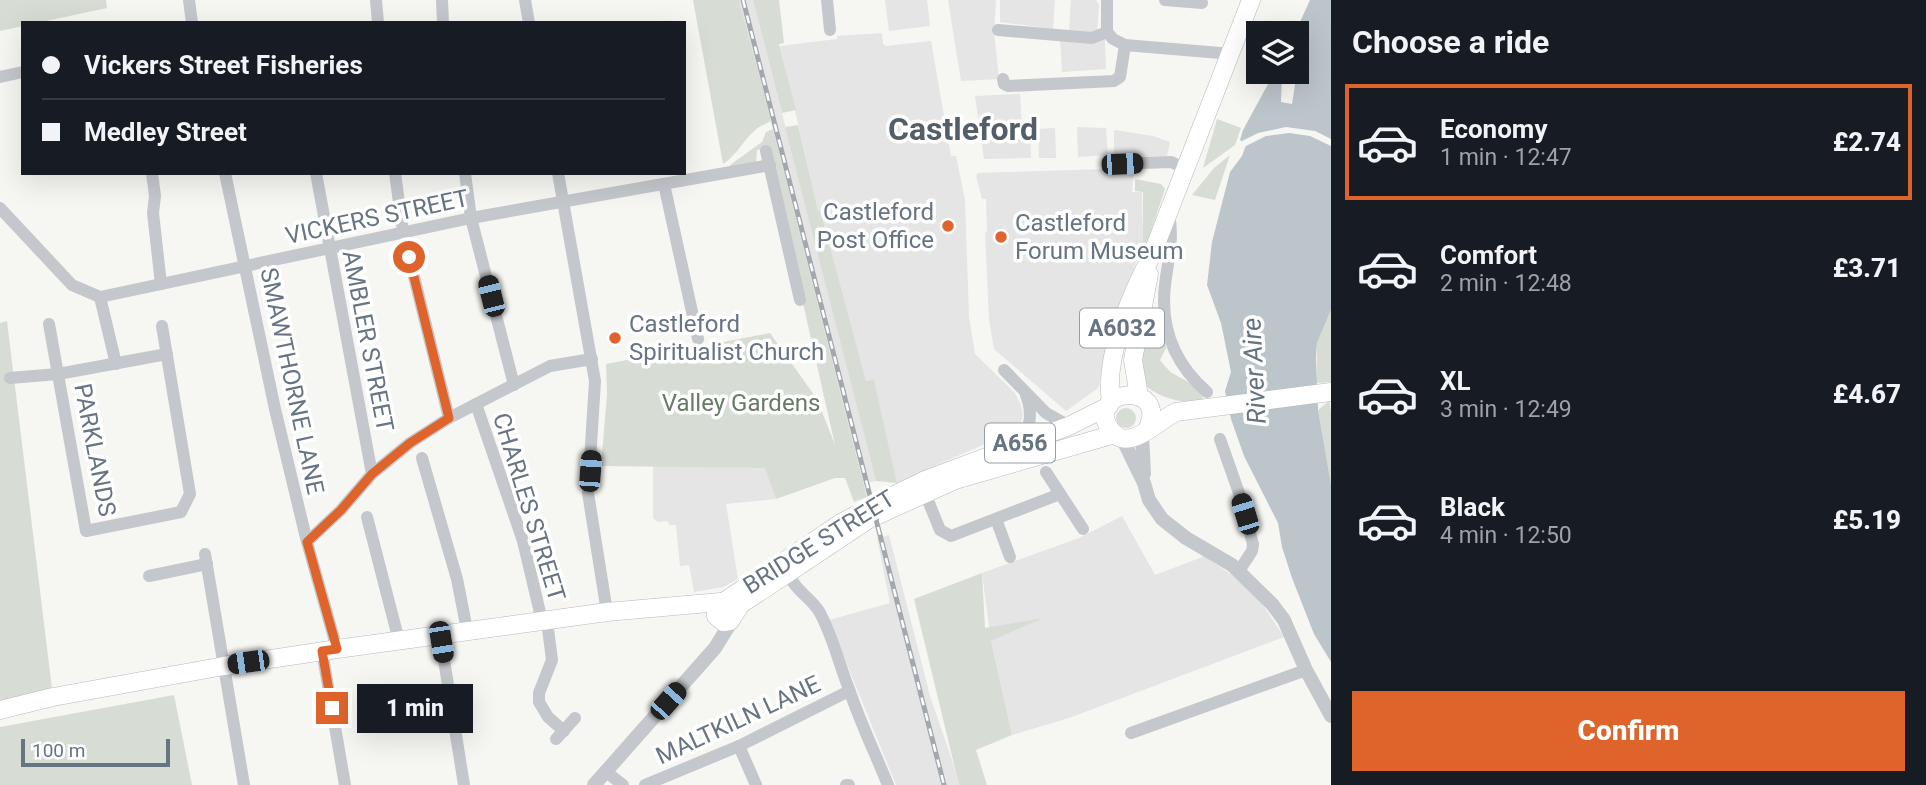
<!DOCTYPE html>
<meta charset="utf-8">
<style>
body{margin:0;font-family:Roboto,sans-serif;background:#20242c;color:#f1f3f6;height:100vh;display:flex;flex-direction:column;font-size:26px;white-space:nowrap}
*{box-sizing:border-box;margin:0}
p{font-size:23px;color:#9ea1a6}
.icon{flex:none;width:38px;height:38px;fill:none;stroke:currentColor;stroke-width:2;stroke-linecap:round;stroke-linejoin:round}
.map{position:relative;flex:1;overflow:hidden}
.sheet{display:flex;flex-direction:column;background:#171b24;width:595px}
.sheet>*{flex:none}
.banner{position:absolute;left:21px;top:21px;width:665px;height:154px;border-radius:0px;box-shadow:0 7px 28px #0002;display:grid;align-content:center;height:154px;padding:0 21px;background:#171b24}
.fabs{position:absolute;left:1246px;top:21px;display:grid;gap:14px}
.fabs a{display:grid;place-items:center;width:63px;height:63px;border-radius:0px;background:#171b24;box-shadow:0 7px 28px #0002;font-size:35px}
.scale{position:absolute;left:21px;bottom:18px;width:149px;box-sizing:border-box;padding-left:7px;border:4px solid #667483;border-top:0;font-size:19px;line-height:24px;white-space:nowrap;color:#667483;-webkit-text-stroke:5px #fff;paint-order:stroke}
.end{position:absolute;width:32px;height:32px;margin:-16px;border:9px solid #de642c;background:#fff;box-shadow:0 0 0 4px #fff}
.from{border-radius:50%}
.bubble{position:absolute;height:49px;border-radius:0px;background:#171b24;box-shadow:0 7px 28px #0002;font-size:23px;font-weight:800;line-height:49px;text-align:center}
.car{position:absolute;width:21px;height:42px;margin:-21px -10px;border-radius:9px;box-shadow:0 0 5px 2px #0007;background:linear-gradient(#222 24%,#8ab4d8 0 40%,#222 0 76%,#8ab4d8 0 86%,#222 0)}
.banner b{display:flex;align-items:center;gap:24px;height:66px;font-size:26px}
.banner b+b{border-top:2px solid #363941}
.banner i{width:18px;height:18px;background:#f1f3f6}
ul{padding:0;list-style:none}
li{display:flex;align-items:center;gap:21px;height:116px;margin:0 14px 10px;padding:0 7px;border:4px solid transparent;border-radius:0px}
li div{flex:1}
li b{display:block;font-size:26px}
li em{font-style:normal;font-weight:800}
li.active{border-color:#de642c}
li>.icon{width:63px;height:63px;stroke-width:1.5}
h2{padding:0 21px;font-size:32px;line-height:84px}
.action{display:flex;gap:14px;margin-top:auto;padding:14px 21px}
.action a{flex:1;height:80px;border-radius:0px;background:#de642c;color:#fff;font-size:28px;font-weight:800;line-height:80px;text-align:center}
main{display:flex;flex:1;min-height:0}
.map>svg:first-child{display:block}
</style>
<main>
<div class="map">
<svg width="1331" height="785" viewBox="0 0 1331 785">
<rect width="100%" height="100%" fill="#f6f6f3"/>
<g fill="#e4e5e4">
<polygon points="739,0 753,0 876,481 864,484"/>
<polygon points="885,0 927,0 930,26 889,31"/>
<polygon points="948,0 996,0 994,31 999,79 961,81"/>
<polygon points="1000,0 1055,0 1053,29 1000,22"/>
<polygon points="1071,0 1096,0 1099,5 1097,32 1069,33"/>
<polygon points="882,33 883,44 886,46 931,41 951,156 956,156 965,200 969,317 975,354 1015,393 1021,405 1023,415 1020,427 1016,430 897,483 874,381 866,382 821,213 818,210 780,46 837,39 837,36"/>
<polygon points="1060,39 1105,40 1106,69 1062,72"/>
<polygon points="1020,94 1022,129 1030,130 1031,158 984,159 975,96"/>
<polygon points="1077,127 1106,128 1108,155 1078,157"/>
<polygon points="1055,128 1056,158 1039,158 1038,129"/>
<polygon points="1114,130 1153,136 1170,142 1167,156 1114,157"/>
<polygon points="1105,169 1134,171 1132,192 1142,192 1143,239 1098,388 1066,411 994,349 989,319 985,233 987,232 986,199 982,199 976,176 978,173"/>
<polygon points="653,466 766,468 776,499 726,504 738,579 723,587 694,592 689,565 680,566 676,525 669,525 668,521 658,522 653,518"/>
<polygon points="1122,516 1155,575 1205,556 1253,590 1284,637 1069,718 1012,735 991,641 982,573 1079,538"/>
<polygon points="889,535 930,696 952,760 959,785 896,785 829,620 890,603 877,538"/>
</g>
<g fill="#d7ddd4">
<polygon points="0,0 106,0 107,8 37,23 23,23 23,26 0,31"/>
<path d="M693,0H739L770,116V122C747,129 742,152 723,164Z"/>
<polygon points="753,0 779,0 784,43 779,44 796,110 782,113"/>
<polygon points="1217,119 1241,128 1235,145 1203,168"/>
<polygon points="798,125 818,210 821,213 866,381 874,380 897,483 876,481 785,127"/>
<polygon points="773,129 867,497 854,502 845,478 835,478 776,499 765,468 601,466 607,395 606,364 770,333 817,399 835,445 768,148 757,150 756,162 731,169 730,165 762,142 766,132"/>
<polygon points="1230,155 1215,200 1192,195 1214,168"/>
<polygon points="1135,179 1161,184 1165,189 1143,255 1138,257 1143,239 1143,192 1135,191"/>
<polygon points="1331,310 1331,382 1317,383 1317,343"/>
<polygon points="7,321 53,697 0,710 0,323"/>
<path d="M1153,336H1161L1165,341L1166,348L1160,360C1163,364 1168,370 1172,373C1184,380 1201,386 1204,402C1183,404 1156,398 1141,381V344Z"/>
<polygon points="1329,401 1331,412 1331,484 1318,410"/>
<circle cx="1126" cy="418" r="10"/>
<polygon points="982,573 985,628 1043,618 991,641 1012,735 976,750 987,785 959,785 914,599"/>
<polygon points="174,695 192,785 0,785 0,727"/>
</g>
<polygon fill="#bcc5ca" points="1310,0 1331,0 1331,310 1317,343 1316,357 1318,410 1331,484 1331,662 1314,634 1292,578 1282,547 1278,523 1244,456 1231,419 1225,391 1231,372 1221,323 1207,285 1212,242 1230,172 1242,156 1246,145 1240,140 1243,130 1274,73 1282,76 1281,102 1292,104 1296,78 1299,79 1300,76 1297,74 1298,68 1302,70 1304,65 1299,62 1295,33"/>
<polygon fill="#f6f6f3" points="1286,127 1315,131 1331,139 1331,146 1310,136 1289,133 1266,136 1242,148 1238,143 1258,133"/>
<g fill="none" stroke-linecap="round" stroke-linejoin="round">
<defs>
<g id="primary">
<polyline points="1139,396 1133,360 1149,274"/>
<path d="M1111,402C1104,358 1130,296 1151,257L1251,0"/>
<polyline points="1109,406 1069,426 923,481 886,499 841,523 716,607 716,616 723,622 730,621 741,604 752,597 869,519 955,480 1115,434"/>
<path d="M1147,430C1171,379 1083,389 1110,429C1128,455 1157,421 1176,412L1331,392"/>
<polyline points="0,710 53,697 224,666 337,649 607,612 720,602"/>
</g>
</defs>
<use href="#primary" stroke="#b5b9bd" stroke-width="19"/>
<g stroke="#c4c7cb" stroke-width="12">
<polyline points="189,0 192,23"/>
<polyline points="376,0 378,23"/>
<polyline points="442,0 443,23"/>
<polyline points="525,0 529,23"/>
<polyline points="827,0 830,30"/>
<polyline points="1165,0 1202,3"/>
<polyline points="998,30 1092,38 1107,32 1113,39 1125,45 1232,54"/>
<polyline points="1107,32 1107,0"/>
<polyline points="0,77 23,72"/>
<polyline points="1003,79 1004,84 1008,86 1114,81 1120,77 1125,45"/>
<polyline points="766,151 800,300"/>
<polyline points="1111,164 1171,162 1185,168"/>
<polyline points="152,173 155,196 153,213 161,284"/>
<polyline points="225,173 275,409 307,542 337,649"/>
<polyline points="316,173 372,474"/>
<polyline points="395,173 403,232 449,418"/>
<polyline points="465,173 471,218 514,385"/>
<polyline points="558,173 595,381 588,493 607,612"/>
<polyline points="664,184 698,339"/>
<polyline points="0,208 72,285 100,297 471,218 770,165"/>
<path d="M1169,214C1174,239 1168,260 1165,285C1160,328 1175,364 1207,392"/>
<polyline points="100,297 116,364"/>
<polyline points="49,324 86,531 181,512 190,494 162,326"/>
<polyline points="1138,335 1166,329"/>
<polyline points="1004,370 1046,413 1069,426"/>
<polyline points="10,378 58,374 167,354"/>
<polyline points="476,404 523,541 542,621"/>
<polyline points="1220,439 1239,493 1253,544 1252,551 1239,571"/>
<path d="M1022,443C1030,427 1033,413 1026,395"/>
<polyline points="422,458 457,579 467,630"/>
<polyline points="1046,472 1083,529"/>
<polyline points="923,488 940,530 951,536 1060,494"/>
<polyline points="367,517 399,641"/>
<polyline points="996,519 1010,557"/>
<polyline points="307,542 341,510 372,474 410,443 449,418 550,366 592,359"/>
<polyline points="205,554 244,785"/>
<path d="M788,565C787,587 812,597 820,613C833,637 839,664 849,689C860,722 875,753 888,785"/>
<polyline points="149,576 207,564"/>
<polyline points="547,621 552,660 539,693 539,702 548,717 564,731"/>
<polyline points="440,635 464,785"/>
<polyline points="322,651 345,785"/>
<polyline points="1131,733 1306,670"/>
<polyline points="556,739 575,718"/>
<polyline points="739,746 756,785"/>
<polyline points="605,771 623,785"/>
<polyline points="645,785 739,746 849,691"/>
<polyline points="846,785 849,785"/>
</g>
<g stroke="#c4c7cb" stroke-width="14">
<polyline points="1142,435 1144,474"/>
<polyline points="1122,438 1144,483 1149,500 1162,519 1186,538 1232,565 1272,604 1284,620 1306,670 1331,716"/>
<polyline points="594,785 715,648 733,619"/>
</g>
<use href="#primary" stroke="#fff" stroke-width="18"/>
<defs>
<polyline id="rail" points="743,0 944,785"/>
</defs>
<use href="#rail" stroke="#a3a8ae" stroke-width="5"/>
<use href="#rail" stroke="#fff" stroke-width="2.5" stroke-dasharray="8" stroke-linecap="butt"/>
</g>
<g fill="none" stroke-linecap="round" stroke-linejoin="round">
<polyline stroke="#de642c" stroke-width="9" points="332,708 322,651 337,649 307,542 341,510 372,474 410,443 449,418 409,257"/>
</g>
<g fill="#de642c" stroke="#fff" stroke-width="2.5">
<circle cx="948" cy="226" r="7"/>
<circle cx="1001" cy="237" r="7"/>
<circle cx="615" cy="338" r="7"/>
</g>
<g text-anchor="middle" stroke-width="7" stroke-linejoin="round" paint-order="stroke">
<g fill="#fff" stroke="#949ea8" stroke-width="2">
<rect x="1080" y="308.5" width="84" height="39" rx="5"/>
<rect x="985" y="423.5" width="70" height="39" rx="5"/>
</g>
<g font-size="23" font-weight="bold" fill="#667483">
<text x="1122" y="336">A6032</text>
<text x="1020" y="451">A656</text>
</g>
<g font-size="24" fill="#667483" stroke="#fff" text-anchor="start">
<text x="934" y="220" text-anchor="end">Castleford<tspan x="934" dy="28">Post Office</tspan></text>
<text x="1015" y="231">Castleford<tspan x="1015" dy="28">Forum Museum</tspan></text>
<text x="629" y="332">Castleford<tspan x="629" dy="28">Spiritualist Church</tspan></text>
</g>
<g font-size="24" fill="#667483" stroke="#fff">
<text transform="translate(377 217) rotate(-12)" y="8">VICKERS STREET</text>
<text transform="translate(368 341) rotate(79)" y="8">AMBLER STREET</text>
<text transform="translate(292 381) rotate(78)" y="8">SMAWTHORNE LANE</text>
<text transform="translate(95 450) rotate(79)" y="8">PARKLANDS</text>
<text transform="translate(529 507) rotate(73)" y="8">CHARLES STREET</text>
<text transform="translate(819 542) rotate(-32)" y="8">BRIDGE STREET</text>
<text transform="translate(738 720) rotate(-25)" y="8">MALTKILN LANE</text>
</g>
<g font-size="24" fill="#677b65" stroke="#fff">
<text x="741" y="411">Valley Gardens</text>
</g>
<g font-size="26" font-style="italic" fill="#62757f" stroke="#fff">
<text transform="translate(1254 371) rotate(-93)" y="9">River Aire</text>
</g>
<g font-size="32" font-weight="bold" fill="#545e69" stroke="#fff">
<text x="963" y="140">Castleford</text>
</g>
</g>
</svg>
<div class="fabs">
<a><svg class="icon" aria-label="layers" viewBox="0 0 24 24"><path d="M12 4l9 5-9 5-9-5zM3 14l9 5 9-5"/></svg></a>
</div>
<div class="scale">100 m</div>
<i class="end from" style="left:409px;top:257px"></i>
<i class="end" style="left:332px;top:708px"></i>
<div class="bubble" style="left:357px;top:684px;width:116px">1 min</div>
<i class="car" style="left:1122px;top:164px;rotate:88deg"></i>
<i class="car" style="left:491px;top:296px;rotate:346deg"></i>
<i class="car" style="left:590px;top:471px;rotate:4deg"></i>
<i class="car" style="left:1245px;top:514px;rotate:343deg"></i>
<i class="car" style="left:441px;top:642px;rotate:171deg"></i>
<i class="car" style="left:248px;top:662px;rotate:262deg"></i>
<i class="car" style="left:668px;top:701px;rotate:42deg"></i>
<div class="banner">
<b><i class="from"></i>Vickers Street Fisheries</b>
<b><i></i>Medley Street</b>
</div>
</div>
<section class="sheet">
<h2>Choose a ride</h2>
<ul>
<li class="active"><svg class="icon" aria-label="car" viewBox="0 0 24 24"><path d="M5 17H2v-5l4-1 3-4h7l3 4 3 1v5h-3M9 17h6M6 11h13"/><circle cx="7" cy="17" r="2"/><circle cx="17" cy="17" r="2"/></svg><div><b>Economy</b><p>1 min · 12:47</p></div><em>£2.74</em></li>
<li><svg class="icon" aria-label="car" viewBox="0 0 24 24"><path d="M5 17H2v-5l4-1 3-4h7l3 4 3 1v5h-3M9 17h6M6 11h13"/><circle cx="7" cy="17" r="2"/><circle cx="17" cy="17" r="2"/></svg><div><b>Comfort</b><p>2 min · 12:48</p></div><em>£3.71</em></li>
<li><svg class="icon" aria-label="car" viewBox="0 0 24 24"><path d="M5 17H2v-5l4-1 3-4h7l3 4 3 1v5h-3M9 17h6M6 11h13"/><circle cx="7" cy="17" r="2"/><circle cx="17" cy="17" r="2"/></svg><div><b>XL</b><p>3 min · 12:49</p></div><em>£4.67</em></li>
<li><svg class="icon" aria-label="car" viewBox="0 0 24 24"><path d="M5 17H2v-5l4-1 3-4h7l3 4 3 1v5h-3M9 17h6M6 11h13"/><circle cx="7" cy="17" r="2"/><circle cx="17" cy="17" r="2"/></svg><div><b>Black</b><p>4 min · 12:50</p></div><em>£5.19</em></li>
</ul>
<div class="action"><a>Confirm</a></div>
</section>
</main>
